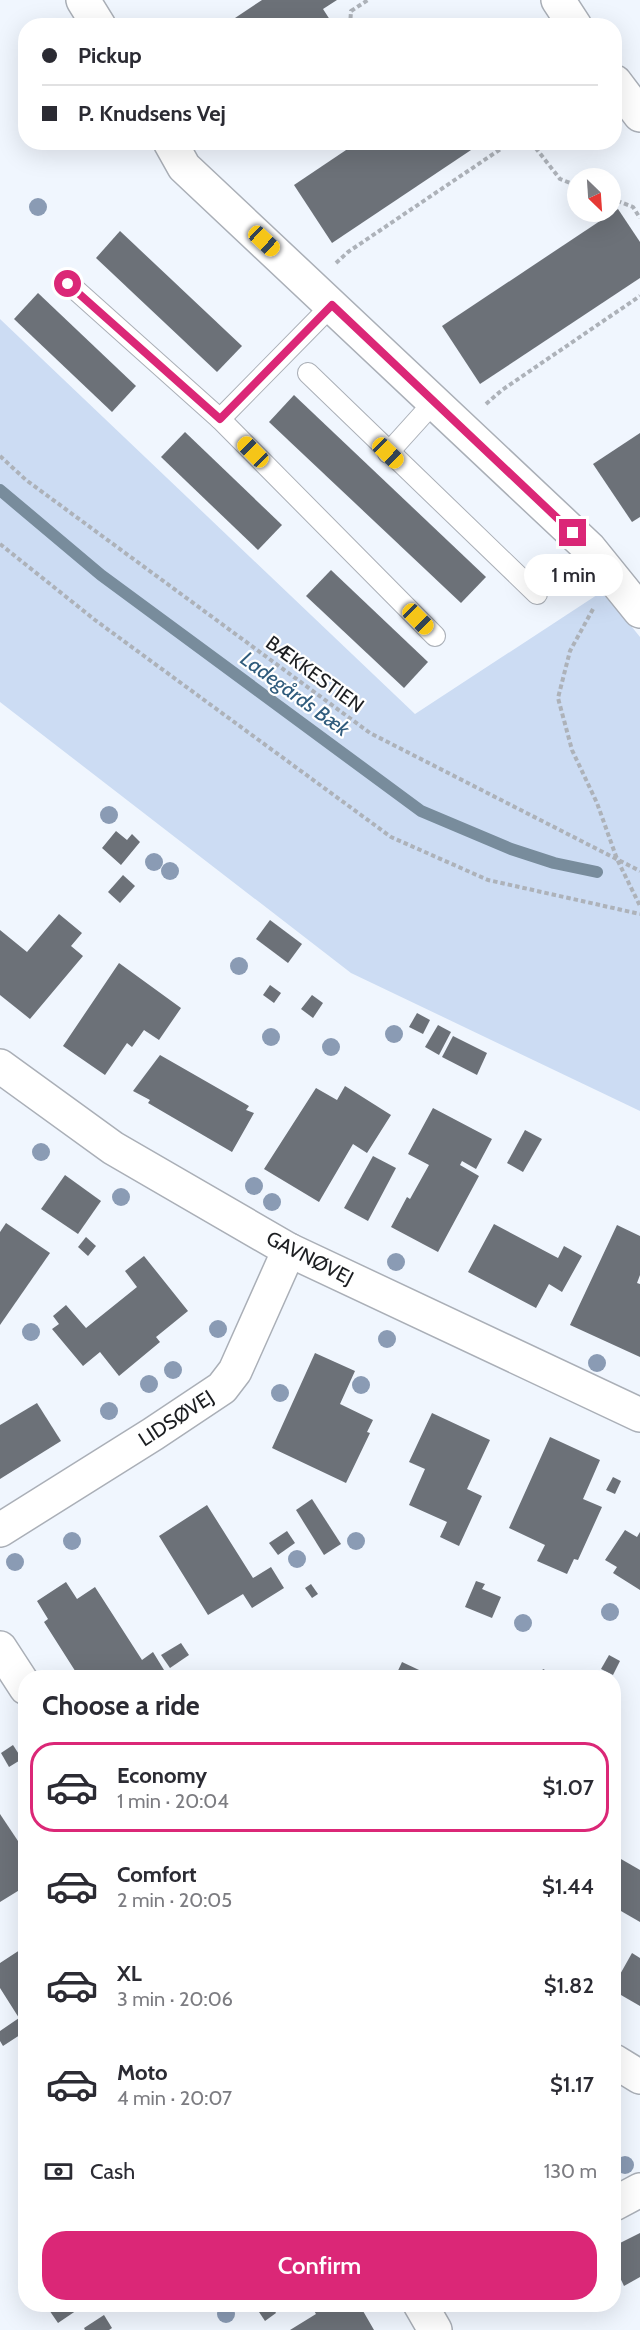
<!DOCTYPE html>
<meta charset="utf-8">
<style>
body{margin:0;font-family:Cabin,sans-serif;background:#f2f2f3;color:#2b2b33;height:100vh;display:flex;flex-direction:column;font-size:22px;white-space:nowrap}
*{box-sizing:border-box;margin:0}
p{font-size:20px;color:#7c7c81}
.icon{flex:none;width:33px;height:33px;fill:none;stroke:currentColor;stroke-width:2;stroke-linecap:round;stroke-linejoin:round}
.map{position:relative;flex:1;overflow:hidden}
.side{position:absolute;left:18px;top:1670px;width:603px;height:642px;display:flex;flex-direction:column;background:#fff;border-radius:24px;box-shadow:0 6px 24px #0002}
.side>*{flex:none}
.top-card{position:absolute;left:18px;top:18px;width:604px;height:132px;border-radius:24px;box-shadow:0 6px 24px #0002;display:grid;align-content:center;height:132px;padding:0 24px;background:#fff}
.needle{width:39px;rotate:155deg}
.fabs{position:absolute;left:567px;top:168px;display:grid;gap:12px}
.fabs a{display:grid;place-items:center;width:54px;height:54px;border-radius:50%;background:#fff;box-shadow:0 6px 24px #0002;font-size:30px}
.end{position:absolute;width:27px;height:27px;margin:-14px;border:8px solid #db2777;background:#fff;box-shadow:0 0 0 3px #fff}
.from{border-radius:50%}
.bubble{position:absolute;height:42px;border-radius:21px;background:#fff;box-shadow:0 6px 24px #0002;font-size:20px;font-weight:600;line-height:42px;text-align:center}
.car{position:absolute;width:18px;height:36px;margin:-18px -9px;border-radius:8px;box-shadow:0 0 4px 2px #0007;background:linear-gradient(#f5c518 24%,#345 0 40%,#f5c518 0 76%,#345 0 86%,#f5c518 0)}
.top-card b{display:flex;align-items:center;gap:21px;height:57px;font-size:22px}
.top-card b+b{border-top:2px solid #e1e1e2}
.top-card i{width:15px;height:15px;background:#2b2b33}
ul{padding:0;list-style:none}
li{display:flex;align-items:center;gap:18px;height:90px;margin:0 12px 9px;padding:0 12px;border:3px solid transparent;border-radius:24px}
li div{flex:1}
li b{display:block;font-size:22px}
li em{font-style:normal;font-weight:600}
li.active{border-color:#db2777}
li>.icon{width:54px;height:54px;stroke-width:1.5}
h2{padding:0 24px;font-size:27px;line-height:72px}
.pay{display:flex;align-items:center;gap:15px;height:66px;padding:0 24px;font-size:22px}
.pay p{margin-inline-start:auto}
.button{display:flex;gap:12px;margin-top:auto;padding:12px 24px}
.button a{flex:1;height:69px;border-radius:24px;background:#db2777;color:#fff;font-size:24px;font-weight:600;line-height:69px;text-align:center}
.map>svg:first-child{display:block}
</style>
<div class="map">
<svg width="640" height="2330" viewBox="0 0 640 2330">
<rect width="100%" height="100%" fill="#f0f6fe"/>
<polygon fill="#ccdcf3" points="0,319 415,714 603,591 640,637 640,1111 351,973 0,702"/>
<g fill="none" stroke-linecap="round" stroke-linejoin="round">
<polyline stroke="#788c9c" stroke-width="12" points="0,490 101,575 421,811 511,849 554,863 597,872"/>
</g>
<g fill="#6c7178">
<polygon points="262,0 337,0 323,9 334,26 223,26"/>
<polygon points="358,142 483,142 332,243 294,185"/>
<polygon points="618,209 640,242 640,278 480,384 442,326"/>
<polygon points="120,231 242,346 217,372 96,258"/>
<polygon points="38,293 136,386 112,412 14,319"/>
<polygon points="294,395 486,577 461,603 269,422"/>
<polygon points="185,432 282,525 258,550 161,457"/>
<polygon points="640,433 640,517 632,522 593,464"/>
<polygon points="331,570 428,662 404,688 306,596"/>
<polygon points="116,831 127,840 132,834 140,842 121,865 102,848"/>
<polygon points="123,875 135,886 120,903 108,892"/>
<polygon points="59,914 82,933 71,946 83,956 30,1019 0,995 0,930 27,952"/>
<polygon points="270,920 302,944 288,963 256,939"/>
<polygon points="119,963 181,1008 159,1040 144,1030 132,1047 127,1043 105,1075 63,1046"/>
<polygon points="270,985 281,993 274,1003 263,995"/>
<polygon points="312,995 323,1003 313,1018 301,1009"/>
<polygon points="417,1013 430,1020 423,1034 409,1027"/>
<polygon points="438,1025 451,1032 439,1055 425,1047"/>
<polygon points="453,1036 487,1053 477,1075 442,1057"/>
<polygon points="160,1055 249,1106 246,1110 254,1113 232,1152 148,1103 150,1100 133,1091"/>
<polygon points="345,1086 391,1115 367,1153 353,1144 319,1202 264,1169 316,1088 337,1100"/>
<polygon points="433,1108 492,1139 476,1169 462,1161 460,1165 479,1176 438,1252 391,1227 407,1197 410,1199 429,1165 408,1154"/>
<polygon points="525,1130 542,1139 523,1172 507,1163"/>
<polygon points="373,1156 396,1168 368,1221 344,1208"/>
<polygon points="65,1175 101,1201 78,1234 41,1209"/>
<polygon points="6,1223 50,1253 0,1325 0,1232"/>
<polygon points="494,1224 558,1258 564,1246 582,1256 562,1292 549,1284 536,1308 468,1272"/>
<polygon points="617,1225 640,1236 640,1275 637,1283 640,1284 640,1357 570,1325"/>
<polygon points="86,1237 96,1246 88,1256 78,1247"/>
<polygon points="144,1256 188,1311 156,1337 160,1342 119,1376 100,1352 83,1366 52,1329 59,1324 53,1316 66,1305 86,1328 137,1287 125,1271"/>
<polygon points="315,1353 355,1371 340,1404 373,1420 367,1432 370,1433 346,1483 272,1448"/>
<polygon points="37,1403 61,1441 0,1479 0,1425"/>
<polygon points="432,1413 490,1440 467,1489 482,1496 459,1546 440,1537 447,1522 409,1505 425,1469 409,1462"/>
<polygon points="550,1437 600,1460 583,1499 602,1507 578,1560 574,1559 567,1574 537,1561 545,1545 509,1528"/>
<polygon points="613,1477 621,1481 615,1494 606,1490"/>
<polygon points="312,1499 341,1544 324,1555 296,1510"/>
<polygon points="207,1505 253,1578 271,1567 284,1588 252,1608 243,1594 208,1615 159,1536"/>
<polygon points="625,1530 637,1537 640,1532 640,1590 613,1573 617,1567 605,1560"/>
<polygon points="287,1531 295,1543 278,1555 269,1543"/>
<polygon points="476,1581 485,1584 482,1589 501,1597 492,1618 465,1607"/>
<polygon points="66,1582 77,1599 95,1587 142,1660 153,1652 164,1670 153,1677 79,1677 44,1622 48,1619 37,1601"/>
<polygon points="311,1584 318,1594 312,1598 305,1588"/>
<polygon points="181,1643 189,1655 170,1668 161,1655"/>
<polygon points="609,1655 620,1661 613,1675 601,1669"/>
<polygon points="402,1662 434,1677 395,1677"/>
<polygon points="543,1669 559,1677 539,1677"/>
<polygon points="13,1745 22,1759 9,1767 1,1753"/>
<polygon points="0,1814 26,1853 26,1886 0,1902"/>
<polygon points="614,1855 640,1870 640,1922 614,1907"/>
<polygon points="26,1946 26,2031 3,2046 0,2041 0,2031 19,2018 0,1988 0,1963"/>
<polygon points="632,1953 640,1958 640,2006 614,1991 614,1985"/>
<polygon points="640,2233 640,2277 624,2286 614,2265 614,2246"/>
<polygon points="45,2304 86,2304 58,2323"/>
<polygon points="271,2304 276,2313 265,2321 259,2312"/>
<polygon points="310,2304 359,2304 374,2330 290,2330 316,2314"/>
<polygon points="104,2315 112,2328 109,2330 85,2330 84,2328"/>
</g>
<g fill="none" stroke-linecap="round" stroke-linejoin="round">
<defs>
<g id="service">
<polyline points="68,283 220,419 435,636"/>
<polyline points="308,373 537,594"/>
<polyline points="220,419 332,305"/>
<polyline points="388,453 434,402"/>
</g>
<g id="minor">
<polyline points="83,0 99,26"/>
<polyline points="558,0 575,26"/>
<polyline points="615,82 640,115"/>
<polyline points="170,142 184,167 589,548 640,611"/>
<polyline points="0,1066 113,1148 289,1250 640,1415"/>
<polyline points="0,1530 153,1434 222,1388 235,1371 289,1250"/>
<polyline points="0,1648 26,1688"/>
<polyline points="614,2061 640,2077"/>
<polyline points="614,2204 640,2190"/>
<polyline points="420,2304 435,2330"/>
</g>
</defs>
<use href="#service" stroke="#aaafb7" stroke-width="22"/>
<use href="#minor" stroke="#aaafb7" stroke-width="36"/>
<g stroke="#adb2b9" stroke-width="4" stroke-dasharray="4.5 3" stroke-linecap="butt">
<polyline points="350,26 351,11 368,0"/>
<polyline points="531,142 560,179 578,186"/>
<polyline points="610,198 633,207 640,218"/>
<polyline points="336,263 348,252 511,142"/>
<polyline points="486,404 502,390 640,296"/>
<polyline points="0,456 26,480 370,733 640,871"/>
<polyline points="0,544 95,620 391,837 488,880 640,914"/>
<polyline points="593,609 570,651 558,698 572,750 597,803 617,859 640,906"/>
</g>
<use href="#service" stroke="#fff" stroke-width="20"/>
<use href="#minor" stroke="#fff" stroke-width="33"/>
</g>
<g fill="#8a9bb4">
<circle cx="38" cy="207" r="9"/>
<circle cx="109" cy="815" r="9"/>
<circle cx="154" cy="862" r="9"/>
<circle cx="170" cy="871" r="9"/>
<circle cx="239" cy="966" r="9"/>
<circle cx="394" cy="1034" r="9"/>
<circle cx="271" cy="1037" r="9"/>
<circle cx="331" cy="1047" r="9"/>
<circle cx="41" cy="1152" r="9"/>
<circle cx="254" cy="1186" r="9"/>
<circle cx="121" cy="1197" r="9"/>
<circle cx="272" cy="1202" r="9"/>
<circle cx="396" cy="1262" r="9"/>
<circle cx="218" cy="1329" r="9"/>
<circle cx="31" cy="1332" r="9"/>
<circle cx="387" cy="1339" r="9"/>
<circle cx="597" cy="1363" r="9"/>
<circle cx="173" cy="1370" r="9"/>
<circle cx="149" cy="1384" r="9"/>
<circle cx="361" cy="1385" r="9"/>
<circle cx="280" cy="1393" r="9"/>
<circle cx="109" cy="1411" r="9"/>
<circle cx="72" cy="1541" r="9"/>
<circle cx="356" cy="1541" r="9"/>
<circle cx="297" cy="1559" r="9"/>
<circle cx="15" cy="1562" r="9"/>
<circle cx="610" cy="1612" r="9"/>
<circle cx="523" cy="1623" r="9"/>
<circle cx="625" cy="2165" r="9"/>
<circle cx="226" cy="2314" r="9"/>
</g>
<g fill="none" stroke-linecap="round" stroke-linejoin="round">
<polyline stroke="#db2777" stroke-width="8" points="68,284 220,419 332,305 573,533"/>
</g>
<g text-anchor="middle" stroke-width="4.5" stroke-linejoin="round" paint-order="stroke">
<g font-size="20" fill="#1c1e21" stroke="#fff">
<text transform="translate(315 674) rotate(36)" y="7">BÆKKESTIEN</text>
<text transform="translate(310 1258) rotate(27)" y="7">GAVNØVEJ</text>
<text transform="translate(176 1418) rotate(-33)" y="7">LIDSØVEJ</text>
</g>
<g font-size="21" font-style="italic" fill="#2f5b7c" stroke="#fff">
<text transform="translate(295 694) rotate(36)" y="7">Ladegårds Bæk</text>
</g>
</g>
</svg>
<div class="fabs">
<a><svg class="needle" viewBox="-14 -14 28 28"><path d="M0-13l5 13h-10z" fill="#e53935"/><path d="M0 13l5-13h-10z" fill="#7c7c81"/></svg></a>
</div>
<i class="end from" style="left:68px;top:284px"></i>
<i class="end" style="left:573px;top:533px"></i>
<div class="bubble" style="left:524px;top:554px;width:99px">1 min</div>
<i class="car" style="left:264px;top:241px;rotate:133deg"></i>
<i class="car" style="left:253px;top:452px;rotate:315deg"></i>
<i class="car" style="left:388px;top:453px;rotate:134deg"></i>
<i class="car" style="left:418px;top:619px;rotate:135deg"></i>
<div class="top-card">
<b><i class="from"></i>Pickup</b>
<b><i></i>P. Knudsens Vej</b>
</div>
<section class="side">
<h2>Choose a ride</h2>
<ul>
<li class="active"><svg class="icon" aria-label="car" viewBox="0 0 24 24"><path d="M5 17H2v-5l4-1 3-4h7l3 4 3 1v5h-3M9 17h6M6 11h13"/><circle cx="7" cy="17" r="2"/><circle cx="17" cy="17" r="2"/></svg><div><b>Economy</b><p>1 min · 20:04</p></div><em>$1.07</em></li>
<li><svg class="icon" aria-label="car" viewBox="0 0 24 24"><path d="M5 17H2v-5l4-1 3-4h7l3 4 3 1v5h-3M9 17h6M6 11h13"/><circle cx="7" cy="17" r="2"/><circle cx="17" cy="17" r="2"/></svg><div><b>Comfort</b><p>2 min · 20:05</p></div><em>$1.44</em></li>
<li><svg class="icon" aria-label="car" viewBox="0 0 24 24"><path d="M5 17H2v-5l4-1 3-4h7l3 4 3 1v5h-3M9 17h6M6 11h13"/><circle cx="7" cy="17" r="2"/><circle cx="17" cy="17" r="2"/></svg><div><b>XL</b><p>3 min · 20:06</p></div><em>$1.82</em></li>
<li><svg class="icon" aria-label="car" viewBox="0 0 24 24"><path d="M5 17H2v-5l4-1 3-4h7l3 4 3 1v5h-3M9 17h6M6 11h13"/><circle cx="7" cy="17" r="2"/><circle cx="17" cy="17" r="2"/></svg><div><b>Moto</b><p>4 min · 20:07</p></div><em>$1.17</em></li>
</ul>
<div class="pay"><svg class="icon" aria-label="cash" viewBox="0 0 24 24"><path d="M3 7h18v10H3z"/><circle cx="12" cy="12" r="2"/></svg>Cash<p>130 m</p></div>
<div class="button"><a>Confirm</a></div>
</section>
</div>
